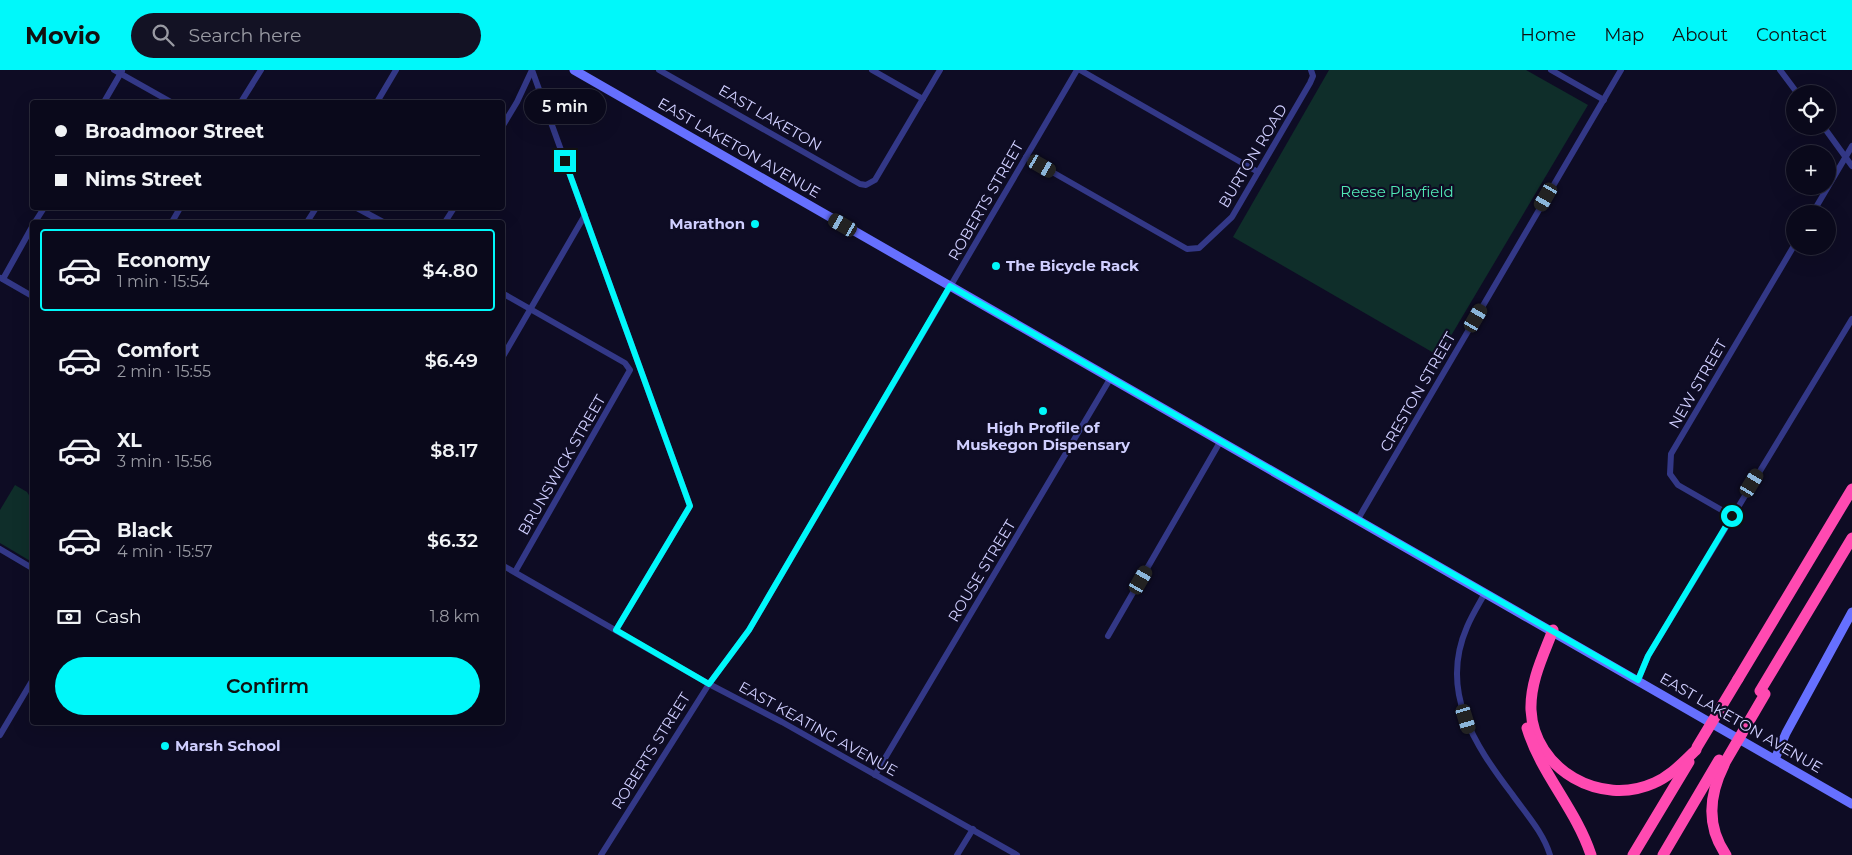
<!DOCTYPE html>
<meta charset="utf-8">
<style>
body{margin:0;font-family:Montserrat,sans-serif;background:#131224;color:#f1f3f6;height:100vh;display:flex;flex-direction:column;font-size:19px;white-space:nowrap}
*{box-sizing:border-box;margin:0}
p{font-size:16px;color:#999aa3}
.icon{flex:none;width:28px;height:28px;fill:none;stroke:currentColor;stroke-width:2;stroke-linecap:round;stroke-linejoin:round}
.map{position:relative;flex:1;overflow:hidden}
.panel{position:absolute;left:30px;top:150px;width:475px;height:505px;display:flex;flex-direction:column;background:#0a091b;border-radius:5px;box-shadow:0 5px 20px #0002,0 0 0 1px #2a2a3a}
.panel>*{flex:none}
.top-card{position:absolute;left:30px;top:30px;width:475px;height:110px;border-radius:5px;box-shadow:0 5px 20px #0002,0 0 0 1px #2a2a3a;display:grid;align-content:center;height:110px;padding:0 25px;background:#0a091b}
.buttons{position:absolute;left:1786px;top:15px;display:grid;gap:10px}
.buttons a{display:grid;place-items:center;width:50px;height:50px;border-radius:50%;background:#0a091b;box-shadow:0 5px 20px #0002,0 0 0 1px #2a2a3a;font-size:25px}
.end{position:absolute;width:22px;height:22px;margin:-11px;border:6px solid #00f8fa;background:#111;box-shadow:0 0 0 2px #111}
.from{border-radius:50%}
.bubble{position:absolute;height:35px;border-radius:18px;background:#0a091b;box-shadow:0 5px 20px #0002,0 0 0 1px #2a2a3a;font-size:16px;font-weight:600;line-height:35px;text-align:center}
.car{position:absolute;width:15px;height:30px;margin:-15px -8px;border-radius:6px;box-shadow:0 0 4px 1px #0007;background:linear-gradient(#222 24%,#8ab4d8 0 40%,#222 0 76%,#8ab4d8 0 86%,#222 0)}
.top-card b{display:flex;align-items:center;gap:18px;height:48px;font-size:19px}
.top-card b+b{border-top:1px solid #2a2a3a}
.top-card i{width:12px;height:12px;background:#f1f3f6}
ul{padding:9px 0 0;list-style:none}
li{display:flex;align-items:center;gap:15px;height:82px;margin:0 10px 8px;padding:0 15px;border:2px solid transparent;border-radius:5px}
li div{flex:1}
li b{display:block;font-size:19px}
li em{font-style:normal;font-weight:600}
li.active{border-color:#00f8fa}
li>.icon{width:45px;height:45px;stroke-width:1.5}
.pay{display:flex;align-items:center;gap:12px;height:55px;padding:0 25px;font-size:19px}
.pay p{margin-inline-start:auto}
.primary-button{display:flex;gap:10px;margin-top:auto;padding:10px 25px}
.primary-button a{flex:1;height:58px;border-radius:30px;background:#00f8fa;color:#111;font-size:20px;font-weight:600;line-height:58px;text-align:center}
header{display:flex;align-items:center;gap:30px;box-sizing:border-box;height:70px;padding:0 25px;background:#00f8fa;color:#111}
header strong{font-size:24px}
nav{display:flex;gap:28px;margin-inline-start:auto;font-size:18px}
.search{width:350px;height:45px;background:#131224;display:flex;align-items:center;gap:12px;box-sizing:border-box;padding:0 18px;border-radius:28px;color:#999aa3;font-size:19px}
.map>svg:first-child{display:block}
</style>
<header>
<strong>Movio</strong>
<div class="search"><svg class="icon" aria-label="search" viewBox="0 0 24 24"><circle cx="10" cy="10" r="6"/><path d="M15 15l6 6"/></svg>Search here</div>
<nav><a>Home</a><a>Map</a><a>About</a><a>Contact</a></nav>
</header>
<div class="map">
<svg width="1852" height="785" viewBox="0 0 1852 785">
<rect width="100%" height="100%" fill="#0e0c24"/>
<g fill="#0f2e2a">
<polygon points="1329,0 1526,0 1588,35 1439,286 1233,167"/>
<polygon points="15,415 27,422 32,430 32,492 0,473 0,440"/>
</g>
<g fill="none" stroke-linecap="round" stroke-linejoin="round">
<g stroke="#333887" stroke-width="6">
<polyline points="114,0 171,32"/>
<polyline points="532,0 690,436 616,560"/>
<polyline points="659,0 860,114 866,115 875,110 940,0"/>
<polyline points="872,0 923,29"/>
<polyline points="1080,0 1258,102"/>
<polyline points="1551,0 1604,30"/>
<polyline points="1780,0 1798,24"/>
<polyline points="104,32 122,1"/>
<polyline points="241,32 261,0"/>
<polyline points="377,32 396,0"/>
<polyline points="1823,56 1852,96"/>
<polyline points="502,57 517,32 532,0"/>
<polyline points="1026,87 1187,179 1199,178 1232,147 1310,13 1313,6 1311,0"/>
<polyline points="357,138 383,152"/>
<polyline points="1812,144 1852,76"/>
<polyline points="35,152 44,138"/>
<polyline points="172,152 180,138"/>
<polyline points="307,152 316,138"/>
<polyline points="445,152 454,138"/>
<polyline points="1,208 32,226"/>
<polyline points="3,209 32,157"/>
<polyline points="502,223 625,293 630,300 515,502"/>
<polyline points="502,288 585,145"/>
<polyline points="1732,446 1678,415 1670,404 1671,384 1795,174"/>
<polyline points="1358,449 1621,0"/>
<polyline points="0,479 32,498"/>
<polyline points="502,495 709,614 782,652 1017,785"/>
<path d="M1485,523C1479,534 1472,545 1467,557C1439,621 1474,674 1512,724C1526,744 1543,762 1550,785"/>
<polyline points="1108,566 1220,372"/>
<polyline points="1638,610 1648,586 1852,249"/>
<polyline points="0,665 32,611"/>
<polyline points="875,705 1110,309"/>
<polyline points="601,785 709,614 749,560 1077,0"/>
<polyline points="957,785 973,759"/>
</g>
<g stroke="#6670ff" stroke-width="9">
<polyline points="574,0 1852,734"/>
<polyline points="1775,689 1786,663 1852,542"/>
</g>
<g stroke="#ff4ab1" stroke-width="11">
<path d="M1553,560C1543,586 1530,612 1531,640C1534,700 1601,737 1654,713C1671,706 1683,692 1696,680"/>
<polyline points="1738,609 1852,419"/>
<polyline points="1760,621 1852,468"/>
<path d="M1527,658C1541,704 1576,739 1591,785"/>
<path d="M1724,695C1709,725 1706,756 1726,785"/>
<polyline points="1633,785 1689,692"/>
<polyline points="1663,785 1719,690"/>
</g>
<g stroke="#ff4ab1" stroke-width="11">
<polyline points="1697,677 1738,609"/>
<polyline points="1724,694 1765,624"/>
</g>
</g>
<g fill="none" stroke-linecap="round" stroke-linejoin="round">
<polyline stroke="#00f8fa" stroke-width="6" points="565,91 690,436 616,560 709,614 749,560 950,216 1638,610 1648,586 1732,446"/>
</g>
<g fill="#00f8fa" stroke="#0e0c24" stroke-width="2">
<circle cx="755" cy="154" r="5"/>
<circle cx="996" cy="196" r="5"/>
<circle cx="1043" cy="341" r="5"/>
<circle cx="165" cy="676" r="5"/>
</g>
<g text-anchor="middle" stroke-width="4.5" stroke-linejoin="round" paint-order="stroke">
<g font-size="15" fill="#d0cfff" stroke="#0e0c24">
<text transform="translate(770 48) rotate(30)" y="5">EAST LAKETON</text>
<text transform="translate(739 78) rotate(30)" y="5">EAST LAKETON AVENUE</text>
<text transform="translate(1253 86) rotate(-59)" y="5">BURTON ROAD</text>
<text transform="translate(986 131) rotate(-60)" y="5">ROBERTS STREET</text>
<text transform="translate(1698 314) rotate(-60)" y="5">NEW STREET</text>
<text transform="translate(1418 322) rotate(-60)" y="5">CRESTON STREET</text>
<text transform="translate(562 395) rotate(-60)" y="5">BRUNSWICK STREET</text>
<text transform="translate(982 501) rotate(-59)" y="5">ROUSE STREET</text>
<text transform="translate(1741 653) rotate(30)" y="5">EAST LAKETON AVENUE</text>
<text transform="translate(818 659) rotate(29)" y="5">EAST KEATING AVENUE</text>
<text transform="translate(651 681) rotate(-58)" y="5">ROBERTS STREET</text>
</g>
<g font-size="15" fill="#51e9b5" stroke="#0e0c24">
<text x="1397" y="127">Reese Playfield</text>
</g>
<g font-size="15" font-weight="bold" fill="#d0cfff" stroke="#0e0c24" text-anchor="start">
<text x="745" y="159" text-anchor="end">Marathon</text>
<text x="1006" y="201">The Bicycle Rack</text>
<text x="1043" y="363" text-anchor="middle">High Profile of<tspan x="1043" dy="17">Muskegon Dispensary</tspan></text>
<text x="175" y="681">Marsh School</text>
</g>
</g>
</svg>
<div class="buttons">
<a><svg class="icon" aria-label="locate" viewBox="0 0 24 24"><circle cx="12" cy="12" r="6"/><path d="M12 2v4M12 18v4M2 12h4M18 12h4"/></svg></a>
<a>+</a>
<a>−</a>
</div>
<i class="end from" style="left:1732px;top:446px"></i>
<i class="end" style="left:565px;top:91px"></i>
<div class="bubble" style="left:524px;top:19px;width:82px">5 min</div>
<i class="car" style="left:1042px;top:96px;rotate:120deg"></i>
<i class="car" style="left:1546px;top:127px;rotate:210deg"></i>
<i class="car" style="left:843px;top:155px;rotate:300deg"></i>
<i class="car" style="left:1476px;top:248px;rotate:30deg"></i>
<i class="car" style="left:1752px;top:413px;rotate:31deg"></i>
<i class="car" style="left:1141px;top:510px;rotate:30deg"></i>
<i class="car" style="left:1466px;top:649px;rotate:163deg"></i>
<div class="top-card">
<b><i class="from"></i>Broadmoor Street</b>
<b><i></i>Nims Street</b>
</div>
<section class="panel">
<ul>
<li class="active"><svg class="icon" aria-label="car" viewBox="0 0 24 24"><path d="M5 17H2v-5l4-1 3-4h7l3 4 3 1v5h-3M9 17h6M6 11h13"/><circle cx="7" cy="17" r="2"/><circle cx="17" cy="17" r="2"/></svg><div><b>Economy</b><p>1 min · 15:54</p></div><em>$4.80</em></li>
<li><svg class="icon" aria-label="car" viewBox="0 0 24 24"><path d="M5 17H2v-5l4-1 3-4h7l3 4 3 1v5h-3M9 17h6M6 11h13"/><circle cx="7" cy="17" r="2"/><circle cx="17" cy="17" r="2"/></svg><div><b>Comfort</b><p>2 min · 15:55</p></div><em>$6.49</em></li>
<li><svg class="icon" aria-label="car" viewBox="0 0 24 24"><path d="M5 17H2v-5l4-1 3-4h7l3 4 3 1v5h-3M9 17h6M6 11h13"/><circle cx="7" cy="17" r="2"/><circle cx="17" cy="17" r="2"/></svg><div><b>XL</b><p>3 min · 15:56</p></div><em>$8.17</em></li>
<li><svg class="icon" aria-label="car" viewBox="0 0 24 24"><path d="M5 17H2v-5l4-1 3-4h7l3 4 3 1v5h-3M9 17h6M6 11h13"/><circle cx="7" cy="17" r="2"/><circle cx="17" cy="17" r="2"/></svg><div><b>Black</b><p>4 min · 15:57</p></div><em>$6.32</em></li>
</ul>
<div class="pay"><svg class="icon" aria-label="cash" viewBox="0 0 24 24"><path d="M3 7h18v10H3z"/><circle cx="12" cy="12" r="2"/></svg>Cash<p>1.8 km</p></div>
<div class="primary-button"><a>Confirm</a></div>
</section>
</div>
